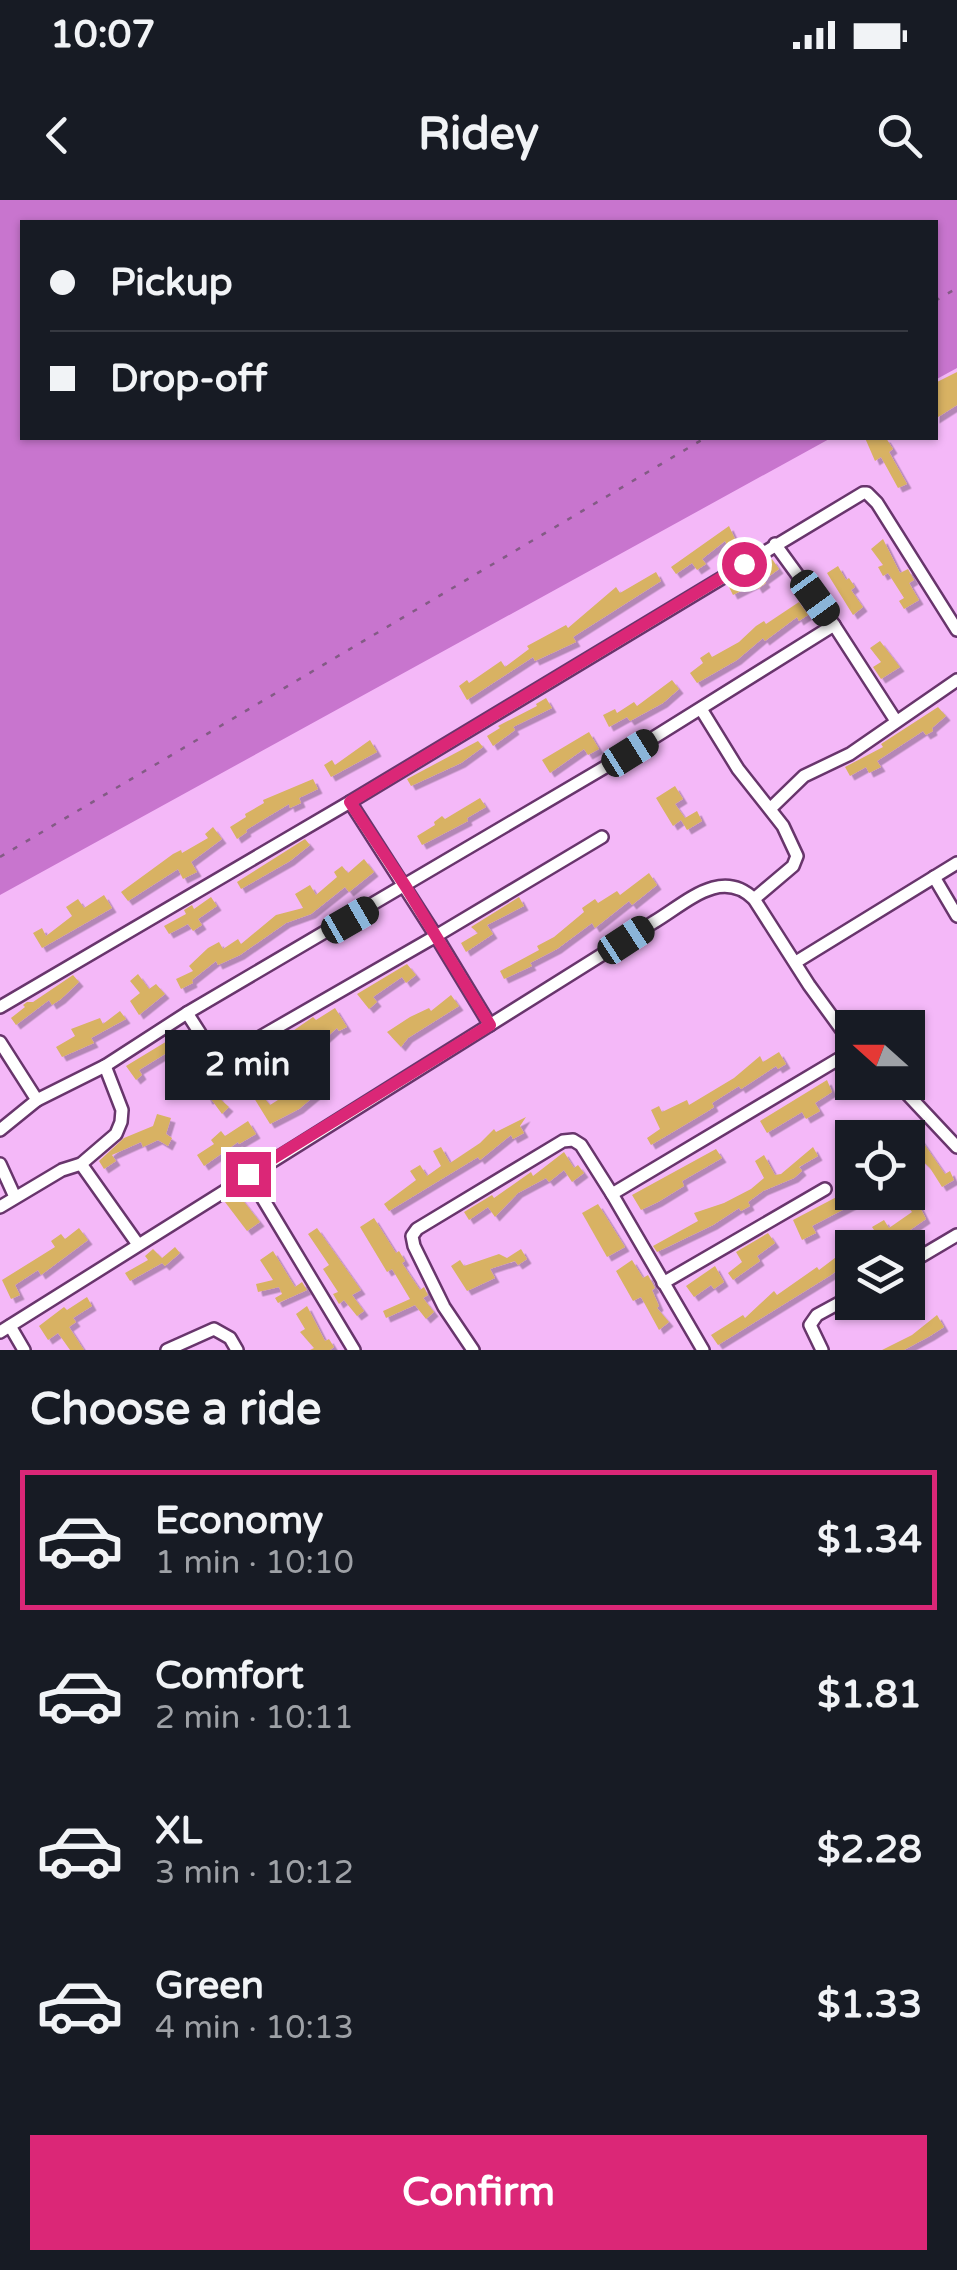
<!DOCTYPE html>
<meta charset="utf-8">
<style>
body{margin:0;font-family:"Varela Round",sans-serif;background:#242831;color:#f1f3f6;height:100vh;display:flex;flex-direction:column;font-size:38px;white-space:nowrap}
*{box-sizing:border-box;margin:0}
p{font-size:32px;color:#9ea1a6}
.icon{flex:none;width:55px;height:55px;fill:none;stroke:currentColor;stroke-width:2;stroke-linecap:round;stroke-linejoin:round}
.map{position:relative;height:1150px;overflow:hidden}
.drawer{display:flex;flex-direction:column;background:#171b24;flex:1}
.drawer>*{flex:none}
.guide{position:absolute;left:20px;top:20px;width:918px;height:220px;border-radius:0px;box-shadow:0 2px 8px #0004;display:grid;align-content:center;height:220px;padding:0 30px;background:#171b24}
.needle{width:65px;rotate:291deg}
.buttons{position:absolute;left:835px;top:810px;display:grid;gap:20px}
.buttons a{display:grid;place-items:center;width:90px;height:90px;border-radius:0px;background:#171b24;box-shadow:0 2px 8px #0004;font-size:50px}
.end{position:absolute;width:45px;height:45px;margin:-22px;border:12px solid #db2777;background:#fff;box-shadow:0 0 0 5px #fff}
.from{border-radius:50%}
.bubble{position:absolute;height:70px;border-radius:0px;background:#171b24;box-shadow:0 2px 8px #0004;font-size:32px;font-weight:700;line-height:70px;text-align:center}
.car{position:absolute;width:30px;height:60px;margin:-30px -15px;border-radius:12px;box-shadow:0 0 8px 2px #0007;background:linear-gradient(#222 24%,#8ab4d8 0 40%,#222 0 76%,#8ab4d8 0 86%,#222 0)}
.guide b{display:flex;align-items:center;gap:35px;height:95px;font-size:38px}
.guide b+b{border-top:2px solid #363941}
.guide i{width:25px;height:25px;background:#f1f3f6}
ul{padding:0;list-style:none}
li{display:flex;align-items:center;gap:30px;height:140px;margin:0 20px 15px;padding:0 10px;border:5px solid transparent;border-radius:0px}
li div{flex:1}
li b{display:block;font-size:38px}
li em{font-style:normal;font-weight:700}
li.current{border-color:#db2777}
li>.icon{width:90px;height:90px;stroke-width:1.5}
h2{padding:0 30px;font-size:45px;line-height:120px}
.cta{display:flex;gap:20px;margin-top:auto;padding:20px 30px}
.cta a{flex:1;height:115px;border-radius:0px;background:#db2777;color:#fff;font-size:40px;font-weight:700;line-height:115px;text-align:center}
.status{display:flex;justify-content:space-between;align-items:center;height:70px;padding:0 50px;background:#171b24;direction:ltr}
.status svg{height:28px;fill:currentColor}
header{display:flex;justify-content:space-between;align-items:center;height:130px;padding:0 30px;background:#171b24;font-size:45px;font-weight:700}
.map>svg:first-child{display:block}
</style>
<div class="status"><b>10:07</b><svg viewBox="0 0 49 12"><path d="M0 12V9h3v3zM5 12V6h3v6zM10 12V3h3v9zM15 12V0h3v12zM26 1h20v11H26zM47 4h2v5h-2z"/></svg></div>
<header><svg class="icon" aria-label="back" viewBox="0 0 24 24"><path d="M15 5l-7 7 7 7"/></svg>Ridey<svg class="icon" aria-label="search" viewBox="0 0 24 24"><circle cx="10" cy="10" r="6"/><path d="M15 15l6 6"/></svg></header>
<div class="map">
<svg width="957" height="1150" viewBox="0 0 957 1150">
<defs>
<filter id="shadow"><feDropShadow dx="4.5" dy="4.5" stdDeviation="0" flood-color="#0004"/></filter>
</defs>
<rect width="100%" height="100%" fill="#f4b8f8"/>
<polygon fill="#c875ce" points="0,0 957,0 957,168 935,180 935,22 22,22 22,238 831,238 0,695"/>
<g fill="#d8b263" filter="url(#shadow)">
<polygon points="957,172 957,205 935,219 935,183"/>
<polygon points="865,238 886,238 893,249 889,252 907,284 898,288 881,257 875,261"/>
<polygon points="729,326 736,341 727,345 725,341 702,359 706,364 697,370 692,363 676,374 671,367"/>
<polygon points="883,339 900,373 908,369 914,380 909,383 919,400 904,409 899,401 904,398 888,373 883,376 878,367 883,365 871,349"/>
<polygon points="772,359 779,369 764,380 766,383 758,389 755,384 733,395 728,385"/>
<polygon points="838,366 846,380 849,378 855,387 851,390 863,407 853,415 827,373"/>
<polygon points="656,372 661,381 573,437 576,442 535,461 533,457 467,500 459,486 467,480 469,483 501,461 505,467 529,449 527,446 566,425 568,428 616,387 620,393"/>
<polygon points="799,402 808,415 799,421 797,417 765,441 763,438 737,460 697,483 690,473 703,463 700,458 709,452 712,457 739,442 756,426 764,421 766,424"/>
<polygon points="880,441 900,467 881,479 873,467 881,462 870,448"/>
<polygon points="672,480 679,489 663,503 630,521 627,517 609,527 603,515 615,509 617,513 634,502 637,506"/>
<polygon points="546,498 552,508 513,527 515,530 493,546 487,536 500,528 498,526 537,506 536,504"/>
<polygon points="938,507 946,516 932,528 933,531 926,535 923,531 877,561 881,567 869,573 866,567 850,576 845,567 883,547 881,544"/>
<polygon points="589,532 599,549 588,555 584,549 550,573 542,560"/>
<polygon points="370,540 377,552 331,577 324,565 332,560 335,565"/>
<polygon points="478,541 483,547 461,563 411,586 407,579"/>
<polygon points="313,579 318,589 299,598 301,603 290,608 289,604 246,630 247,632 237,639 230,627 246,617 245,614 264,603 263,600"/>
<polygon points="675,586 683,599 675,604 685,618 697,611 702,621 687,630 681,620 673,626 656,598"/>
<polygon points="480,598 486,607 467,618 468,621 422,645 417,636 435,625 434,622 442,616 445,619"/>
<polygon points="213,627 222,639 191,662 197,672 183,679 178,669 128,701 121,692 173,654 181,650 182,653 208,638 205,634"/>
<polygon points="305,639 310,645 290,661 241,689 237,682"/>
<polygon points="364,659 374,672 349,692 345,687 311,714 286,723 240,755 218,765 216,761 192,780 193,783 181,789 176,779 193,771 189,766 208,748 219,742 223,749 238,739 241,744 276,715 303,708 295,694 310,685 316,695 337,677 334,672 342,666 348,673"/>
<polygon points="649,673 657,685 632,705 629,701 595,728 592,723 557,749 530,763 532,766 504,779 500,771 539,750 537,746 554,737 584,712 582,708 595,699 598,703 617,691 620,695"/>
<polygon points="104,695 112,708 42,748 33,733 42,728 46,736 72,716 66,707 78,699 84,708"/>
<polygon points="211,697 217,706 198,719 202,725 193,731 188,724 169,734 164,726 186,714 184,710 192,705 194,709"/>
<polygon points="519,697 524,706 487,725 493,734 466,752 461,743 478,733 471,727"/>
<polygon points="407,764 416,775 406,783 402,777 373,797 377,802 369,809 357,794"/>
<polygon points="138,774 149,789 156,784 165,794 139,815 130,801 140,793 130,781"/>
<polygon points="73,775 79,782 61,799 52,805 49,800 16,825 11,818 25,807 23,805 27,802 33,802"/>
<polygon points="451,795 459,806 408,838 401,847 387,832 410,817 429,808 431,811"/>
<polygon points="335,808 347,827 339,831 337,828 320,843 316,839 278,866 272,857 254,870 248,862 313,817 316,820"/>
<polygon points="120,811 126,819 91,838 94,843 62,857 56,847 75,836 71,829 100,818 103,824"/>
<polygon points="182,832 220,899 229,907 222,914 211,899 208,900 198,879 190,884 183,874 192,867 178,846 139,870 142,875 136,880 126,866"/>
<polygon points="779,852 786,864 778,869 776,866 741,889 739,886 712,903 714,907 708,911 651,945 647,938 660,929 651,910 659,906 662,912 687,900 689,905 734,878 760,856 763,862"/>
<polygon points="304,875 317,894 299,909 270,924 254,898 260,893 270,905 297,888 293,882"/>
<polygon points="827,880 832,892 815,903 820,911 806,919 802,912 767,933 760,921"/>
<polygon points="157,914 171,918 166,934 172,938 168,946 158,940 143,947 141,942 112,955 116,961 104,969 99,961 124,938 153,926"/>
<polygon points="526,917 520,926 524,933 513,939 511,935 480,960 478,957 389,1011 384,1004 416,980 410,971 420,965 427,976 441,966 433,951 441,947 450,963 480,943 494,929 496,932"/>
<polygon points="248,921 256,934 239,944 238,942 204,966 197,955 214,944 211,940 221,931 225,936"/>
<polygon points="920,938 945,974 950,971 954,980 942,987 930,968 909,948"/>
<polygon points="813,947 818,956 799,967 802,971 794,978 763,991 748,1002 750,1006 741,1011 739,1008 713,1025 657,1052 653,1046 698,1021 694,1013 724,1003 751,989 764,978 755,961 764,955 775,975 781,974"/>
<polygon points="716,949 722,958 682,981 684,986 658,1002 641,1010 632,995"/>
<polygon points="564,952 574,968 578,965 584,973 572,982 564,970 549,982 546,978 518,993 495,1017 488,1007 469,1020 464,1012 492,995 494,998 531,972 533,976"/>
<polygon points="846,992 852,1005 812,1026 816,1033 802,1040 793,1020"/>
<polygon points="238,994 260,1022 247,1031 225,1002"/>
<polygon points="918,1003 926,1019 884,1048 867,1048 861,1038 874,1030 872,1027 884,1020 889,1028 912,1012 909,1008"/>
<polygon points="598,1004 625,1047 607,1057 582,1013"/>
<polygon points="374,1018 396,1053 399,1051 405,1061 402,1063 420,1090 424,1087 428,1095 423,1098 434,1112 426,1119 415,1105 386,1118 383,1111 410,1099 392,1069 387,1072 360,1027"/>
<polygon points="79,1028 88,1040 41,1075 38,1070 15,1085 20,1095 11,1099 2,1080 55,1047 51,1041 61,1034 65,1039"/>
<polygon points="317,1028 361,1090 352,1095 364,1111 357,1116 344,1100 339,1104 333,1094 338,1092 323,1069 329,1065 308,1034"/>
<polygon points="768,1033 775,1043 757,1056 760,1061 733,1080 728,1073 742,1062 736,1052"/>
<polygon points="852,1045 852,1059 831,1075 718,1145 711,1135 743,1115 745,1118 774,1091 777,1095 817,1067 819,1070"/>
<polygon points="175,1047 180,1053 165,1066 162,1063 130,1081 125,1073 148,1060 145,1056 153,1049 162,1058"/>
<polygon points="521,1049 527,1059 518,1065 515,1061 490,1069 495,1078 467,1091 451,1066 460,1060 464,1066 499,1054 507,1058"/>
<polygon points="273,1051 295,1087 302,1082 307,1090 278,1103 275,1098 282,1094 279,1087 258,1092 256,1084 273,1080 260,1060"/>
<polygon points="632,1060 643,1078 648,1075 655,1088 652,1090 659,1106 657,1108 669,1122 659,1130 641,1097 633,1101 616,1071"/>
<polygon points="715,1066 724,1082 714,1089 711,1085 694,1097 686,1086"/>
<polygon points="87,1097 92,1106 73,1118 76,1122 69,1127 84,1150 70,1150 58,1133 48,1140 39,1126 64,1107 67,1110"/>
<polygon points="307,1106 325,1141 329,1139 334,1147 330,1150 310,1150 314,1148 300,1132 305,1129 296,1114"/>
<polygon points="937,1115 944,1127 930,1136 904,1150 882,1150 912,1135"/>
</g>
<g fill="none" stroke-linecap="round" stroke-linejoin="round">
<defs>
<g id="minor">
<polyline points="775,344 834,425 896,521"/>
<polyline points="701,509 738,569 783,626 797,656 793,666 754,699"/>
<polyline points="350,602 436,736 602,637"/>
<polyline points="771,608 804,576 850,554 957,480"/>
<polyline points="934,677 957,716"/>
<polyline points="796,762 957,663"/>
<polyline points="0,807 350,602 863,293 867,293 877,303 957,430"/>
<polyline points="187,813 629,553 834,425"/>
<polyline points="0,842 37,900 0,930"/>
<polyline points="896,882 957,947"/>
<polyline points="37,900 105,866 187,813 214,855 222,859 436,736 490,825"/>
<polyline points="0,964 15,997"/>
<polyline points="81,964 137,1043"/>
<polyline points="248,974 354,1150"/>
<polyline points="0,1007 62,970 81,964 116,934 121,922 122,910 105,866"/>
<polyline points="908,1064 957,1035"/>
<polyline points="663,1083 825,989"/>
<polyline points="10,1126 24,1150"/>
<path d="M0,1132L654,722C686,703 721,667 754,699L809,785L852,844"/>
<polyline points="167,1150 214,1129 230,1138 237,1150"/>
<polyline points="473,1150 444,1107 414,1046 412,1036 417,1029 563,941 573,940 581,945 612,994"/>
<polyline points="703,1150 612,994 852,851"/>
<polyline points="822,1150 810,1125 817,1115 852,1096"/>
</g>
</defs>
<use href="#minor" stroke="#68356c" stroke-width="16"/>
<use href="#minor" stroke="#fff" stroke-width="11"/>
<g stroke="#835b85" stroke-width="2.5" stroke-dasharray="5 10" stroke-linecap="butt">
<polyline points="935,101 957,88"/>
<polyline points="0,657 705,238"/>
</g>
</g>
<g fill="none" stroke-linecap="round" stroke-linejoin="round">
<polyline stroke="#db2777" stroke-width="12" points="248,974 490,825 406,687 350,602 744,364"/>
</g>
</svg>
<div class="buttons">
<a><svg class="needle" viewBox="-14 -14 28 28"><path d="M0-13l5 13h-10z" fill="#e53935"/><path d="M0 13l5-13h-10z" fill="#9ea1a6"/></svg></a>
<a><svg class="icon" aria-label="locate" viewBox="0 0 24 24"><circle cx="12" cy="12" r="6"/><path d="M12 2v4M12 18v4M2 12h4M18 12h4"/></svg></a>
<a><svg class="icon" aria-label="layers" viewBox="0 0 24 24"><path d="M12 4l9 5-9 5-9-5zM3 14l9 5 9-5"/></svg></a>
</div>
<i class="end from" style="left:744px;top:364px"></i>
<i class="end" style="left:248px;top:974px"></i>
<div class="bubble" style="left:165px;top:830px;width:165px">2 min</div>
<i class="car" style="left:815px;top:398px;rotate:144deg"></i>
<i class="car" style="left:630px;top:553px;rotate:58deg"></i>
<i class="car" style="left:350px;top:720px;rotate:60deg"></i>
<i class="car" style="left:626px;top:740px;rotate:57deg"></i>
<div class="guide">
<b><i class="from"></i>Pickup</b>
<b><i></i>Drop-off</b>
</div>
</div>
<section class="drawer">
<h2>Choose a ride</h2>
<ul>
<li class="current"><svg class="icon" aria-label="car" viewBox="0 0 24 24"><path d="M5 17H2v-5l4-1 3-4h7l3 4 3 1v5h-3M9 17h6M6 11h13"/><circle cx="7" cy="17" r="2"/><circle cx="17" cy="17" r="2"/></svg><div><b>Economy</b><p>1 min · 10:10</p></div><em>$1.34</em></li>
<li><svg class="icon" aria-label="car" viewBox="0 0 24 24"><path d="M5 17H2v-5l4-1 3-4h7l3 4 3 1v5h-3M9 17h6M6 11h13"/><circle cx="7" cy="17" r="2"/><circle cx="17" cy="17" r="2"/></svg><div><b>Comfort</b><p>2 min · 10:11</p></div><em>$1.81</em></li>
<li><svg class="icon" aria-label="car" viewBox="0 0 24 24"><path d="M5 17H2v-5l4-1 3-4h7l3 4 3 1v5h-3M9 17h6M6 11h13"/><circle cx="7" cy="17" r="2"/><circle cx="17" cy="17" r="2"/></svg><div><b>XL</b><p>3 min · 10:12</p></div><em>$2.28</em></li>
<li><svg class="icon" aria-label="car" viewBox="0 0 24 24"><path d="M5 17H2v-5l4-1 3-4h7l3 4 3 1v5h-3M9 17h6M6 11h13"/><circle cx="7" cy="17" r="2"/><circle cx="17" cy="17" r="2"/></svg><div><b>Green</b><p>4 min · 10:13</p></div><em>$1.33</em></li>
</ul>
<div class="cta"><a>Confirm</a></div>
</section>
